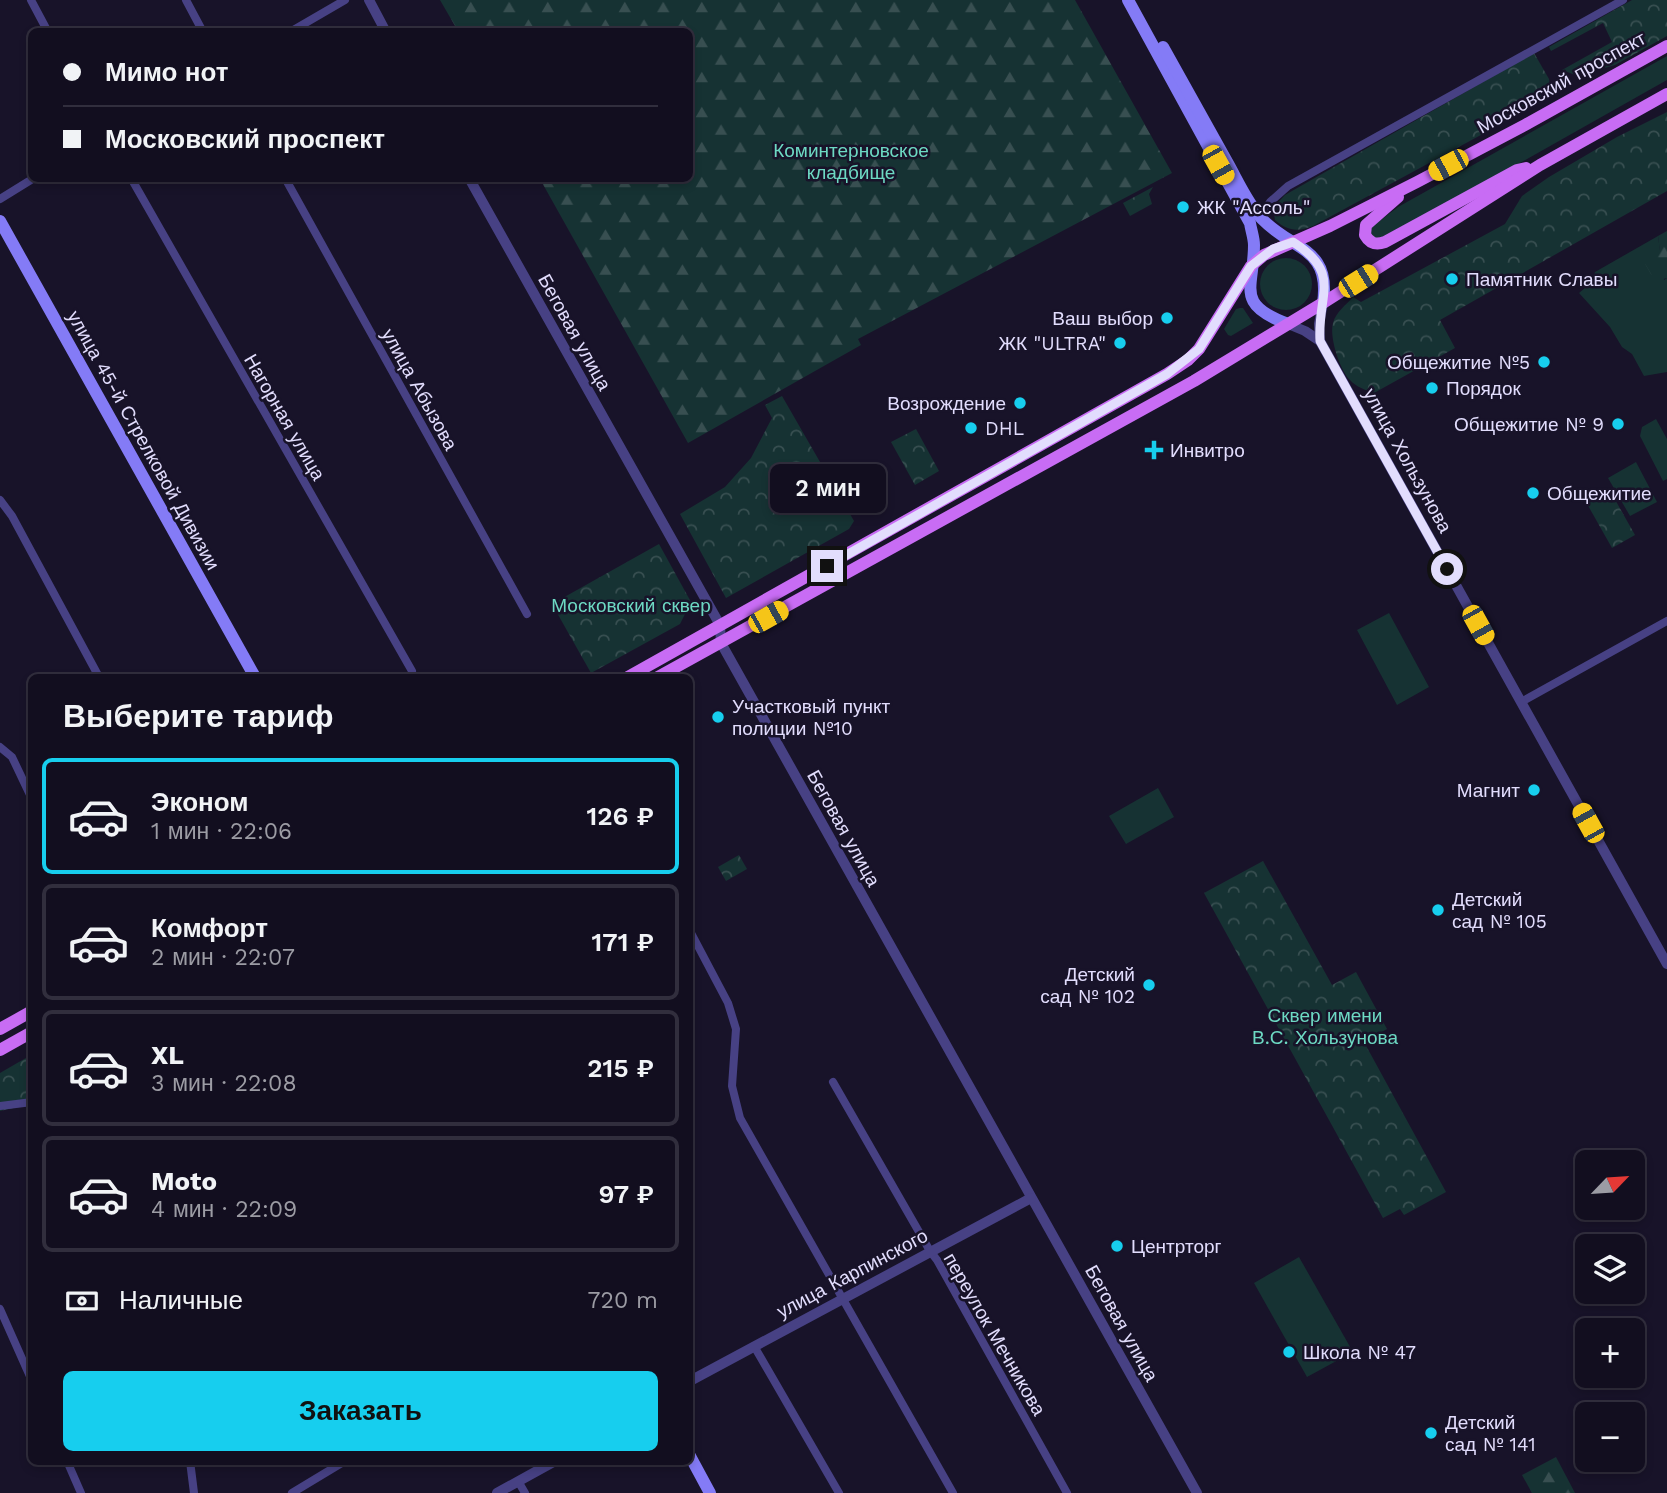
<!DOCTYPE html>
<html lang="ru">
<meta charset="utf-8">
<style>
body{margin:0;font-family:"Work Sans",sans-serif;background:#1b1728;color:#f1f3f6;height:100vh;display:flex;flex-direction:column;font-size:26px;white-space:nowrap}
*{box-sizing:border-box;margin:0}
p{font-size:23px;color:#9c9ca4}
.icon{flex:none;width:38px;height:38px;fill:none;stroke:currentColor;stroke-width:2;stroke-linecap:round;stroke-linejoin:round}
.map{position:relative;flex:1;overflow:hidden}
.side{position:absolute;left:28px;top:674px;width:665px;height:791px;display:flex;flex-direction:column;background:#120e1f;border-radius:10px;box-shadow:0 4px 10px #0003,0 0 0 2px #312e3d}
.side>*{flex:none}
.top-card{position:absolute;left:28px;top:28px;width:665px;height:154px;border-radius:10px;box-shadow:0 4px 10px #0003,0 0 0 2px #312e3d;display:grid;align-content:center;height:154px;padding:0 35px;background:#120e1f}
.needle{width:46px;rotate:65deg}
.controls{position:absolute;left:1575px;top:1150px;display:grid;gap:14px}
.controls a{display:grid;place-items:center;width:70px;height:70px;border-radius:10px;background:#120e1f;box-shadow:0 4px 10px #0003,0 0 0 2px #312e3d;font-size:35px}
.end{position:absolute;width:32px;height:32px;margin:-16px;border:9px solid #e2ddfd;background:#111;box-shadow:0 0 0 4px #111}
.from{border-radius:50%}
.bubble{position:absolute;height:49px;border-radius:10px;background:#120e1f;box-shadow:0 4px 10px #0003,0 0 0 2px #312e3d;font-size:23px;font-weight:600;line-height:49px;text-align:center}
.car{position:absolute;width:21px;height:42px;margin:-21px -10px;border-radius:9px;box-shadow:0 0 5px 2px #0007;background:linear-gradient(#f5c518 24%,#345 0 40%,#f5c518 0 76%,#345 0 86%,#f5c518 0)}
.top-card b{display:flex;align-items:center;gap:24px;height:66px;font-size:26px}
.top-card b+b{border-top:2px solid #312e3d}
.top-card i{width:18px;height:18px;background:#f1f3f6}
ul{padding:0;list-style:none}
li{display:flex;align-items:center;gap:21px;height:116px;margin:0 14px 10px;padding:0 21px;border:4px solid #312e3d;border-radius:10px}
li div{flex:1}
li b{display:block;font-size:26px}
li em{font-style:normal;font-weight:600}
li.active{border-color:#17ceee}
li>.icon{width:63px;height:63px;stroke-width:1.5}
h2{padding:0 35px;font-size:32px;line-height:84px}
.pay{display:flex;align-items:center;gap:18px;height:77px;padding:0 35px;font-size:26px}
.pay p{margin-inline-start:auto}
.button{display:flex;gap:14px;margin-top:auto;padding:14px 35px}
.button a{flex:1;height:80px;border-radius:10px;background:#17ceee;color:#111;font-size:28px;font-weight:600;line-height:80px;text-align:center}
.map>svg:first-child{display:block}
</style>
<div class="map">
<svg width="1667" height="1493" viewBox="0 0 1667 1493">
<defs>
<pattern id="forest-firs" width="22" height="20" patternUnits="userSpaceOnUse" patternTransform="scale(1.75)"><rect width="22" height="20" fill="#163233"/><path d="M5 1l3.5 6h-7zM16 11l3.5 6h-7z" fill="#384f51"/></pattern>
<pattern id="park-crowns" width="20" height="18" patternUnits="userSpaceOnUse" patternTransform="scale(1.75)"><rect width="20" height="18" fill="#163233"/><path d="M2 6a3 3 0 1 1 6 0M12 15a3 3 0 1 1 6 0" fill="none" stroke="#384f51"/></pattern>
</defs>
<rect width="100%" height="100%" fill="#181329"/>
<g fill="#163233">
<polygon points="1667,56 1667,80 1385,239 1373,241 1369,229 1398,207"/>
<polygon points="1658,236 1664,280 1667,278 1667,372 1644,376 1632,354 1622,347 1610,327 1579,293 1591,283 1595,272"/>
<circle cx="1286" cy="284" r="26"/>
<polygon points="1240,308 1243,308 1253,323 1231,336 1228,335 1224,329 1236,309"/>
<polygon points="1656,419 1667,439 1667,479 1663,481 1640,436 1642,427"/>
<polygon points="1636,462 1657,502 1630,516 1608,478"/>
<polygon points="1389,613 1429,687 1397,705 1357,630"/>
<polygon points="1158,788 1174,817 1126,844 1109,816"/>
<polygon points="1299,1257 1353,1352 1307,1377 1254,1283"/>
</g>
<g fill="url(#forest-firs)">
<polygon points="440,0 1075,0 1172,173 858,339 861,345 688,443 540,179 690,178 690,32 458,31"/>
<polygon points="1667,231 1667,278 1655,281 1644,262 1660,252 1658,236"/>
<polygon points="1556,1457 1575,1493 1532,1493 1522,1475"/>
</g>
<g fill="url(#park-crowns)">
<polygon points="1632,0 1667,0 1667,36 1615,65 1578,76 1562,70 1612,42 1603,23 1551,51 1549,47"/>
<path d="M1534,53L1549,79L1551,97L1313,226C1298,232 1287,231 1275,220L1273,208L1285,195Z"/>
<path d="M1667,112V191L1440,320L1455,348L1374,393C1366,390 1356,387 1350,380C1340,370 1329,337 1333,323C1336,312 1346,305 1353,297L1361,302L1505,224L1522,196L1549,177L1617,137Z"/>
<polygon points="1153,187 1149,194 1152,204 1130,216 1123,203"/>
<polygon points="782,396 854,521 849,529 726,598 680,514 725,487 751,458 772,418 765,405"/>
<polygon points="916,429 939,471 915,485 891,442"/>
<polygon points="1609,489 1635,535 1612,548 1586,502"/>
<polygon points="659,544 691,602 680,624 591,673 552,604"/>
<polygon points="739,855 747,869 726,881 718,867"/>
<polygon points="1263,861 1332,985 1356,972 1387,1029 1364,1042 1446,1192 1404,1215 1400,1209 1383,1218 1204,893"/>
<polygon points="31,1055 31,1104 0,1111 0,1073"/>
</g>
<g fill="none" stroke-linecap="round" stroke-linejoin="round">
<g stroke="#474184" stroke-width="8">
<polyline points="31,0 48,32"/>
<polyline points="186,0 203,32"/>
<polyline points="290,32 345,0"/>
<polyline points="131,178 412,671"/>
<polyline points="285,178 527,614"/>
<polyline points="0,199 34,178"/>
<polyline points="1260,218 1270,202 1288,186 1623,0"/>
<polyline points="0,500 12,516 99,677"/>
<polyline points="1521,702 1667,621"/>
<polyline points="0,747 12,757 32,799"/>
<polyline points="690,931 728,1003 736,1029 732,1086 740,1118 953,1493"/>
<polyline points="833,1082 930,1251 937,1260 1067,1493"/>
<polyline points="0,1106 32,1102"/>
<polyline points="0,1309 32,1381"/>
<polyline points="754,1346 839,1493"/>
<polyline points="67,1461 81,1493"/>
<polyline points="190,1461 194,1493"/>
<polyline points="518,1481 525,1493"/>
<polyline points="292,1493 345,1461"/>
</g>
<g stroke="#474184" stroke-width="10">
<polyline points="369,0 386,32"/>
<polyline points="469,178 720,625 721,643 1197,1493"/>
<polyline points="1288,324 1305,331 1320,341 1667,964"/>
<polyline points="1320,341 1319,324 1323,303"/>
<polyline points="690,1381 1031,1198"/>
<polyline points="497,1493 555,1461"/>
</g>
<g stroke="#847bf6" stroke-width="12">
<path d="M1128,0L1250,223C1251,230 1254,238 1254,245C1254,288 1234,304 1288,324"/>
<path d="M1163,47C1184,85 1205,123 1226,160C1237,179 1247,203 1262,219C1293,251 1331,247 1323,303"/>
<polyline points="0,221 255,677"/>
<polyline points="690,1456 710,1493"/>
</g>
<g stroke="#c86cf4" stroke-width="12">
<path d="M1398,197L1366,225L1365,235C1370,244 1376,245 1385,242L1517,170L1526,168"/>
<polyline points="628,677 1167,374 1188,360 1199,349 1251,266 1264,255 1330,226 1417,182 1525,125 1667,46"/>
<polyline points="658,677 1194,381 1323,303 1540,165 1667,94"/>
<polyline points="0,1029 32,1011"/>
<polyline points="0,1050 32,1032"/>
</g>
</g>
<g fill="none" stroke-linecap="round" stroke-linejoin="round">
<path stroke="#e2ddfd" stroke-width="9" d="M827,566L1167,374L1199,349L1251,266L1273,249L1293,242C1343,274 1317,294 1320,341L1447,569"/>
</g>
<g fill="#17ceee" stroke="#181329" stroke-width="2.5">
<circle cx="1183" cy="207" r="7"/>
<circle cx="1452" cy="279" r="7"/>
<circle cx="1167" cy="318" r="7"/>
<circle cx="1120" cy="343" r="7"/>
<circle cx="1544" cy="362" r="7"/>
<circle cx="1432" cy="388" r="7"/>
<circle cx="1020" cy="403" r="7"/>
<circle cx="1618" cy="424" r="7"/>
<circle cx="971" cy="428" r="7"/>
<path d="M1150.5 439.5h7v7h7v7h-7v7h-7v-7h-7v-7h7z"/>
<circle cx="1533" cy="493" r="7"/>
<circle cx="718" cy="717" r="7"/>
<circle cx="1534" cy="790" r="7"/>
<circle cx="1438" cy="910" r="7"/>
<circle cx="1149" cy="985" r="7"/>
<circle cx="1117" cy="1246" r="7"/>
<circle cx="1289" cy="1352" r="7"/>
<circle cx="1431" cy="1433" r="7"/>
</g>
<g text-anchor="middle" stroke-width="5" stroke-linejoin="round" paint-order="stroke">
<g font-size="19" fill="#e2ddfd" stroke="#181329">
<text transform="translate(1561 82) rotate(-29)" y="7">Московский проспект</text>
<text transform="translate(575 332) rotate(61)" y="7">Беговая улица</text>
<text transform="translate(420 389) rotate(61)" y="7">улица Абызова</text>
<text transform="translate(285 417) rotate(60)" y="7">Нагорная улица</text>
<text transform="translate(144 440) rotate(61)" y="7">улица 45-й Стрелковой Дивизии</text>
<text transform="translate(1408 460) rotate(61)" y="7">улица Хользунова</text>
<text transform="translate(844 828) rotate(61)" y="7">Беговая улица</text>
<text transform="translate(852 1273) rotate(-28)" y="7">улица Карпинского</text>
<text transform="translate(1122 1323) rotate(61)" y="7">Беговая улица</text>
<text transform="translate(995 1334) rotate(60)" y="7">переулок Мечникова</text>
</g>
<g font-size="19" fill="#6dd9c3" stroke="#181329">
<text x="851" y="157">Коминтерновское<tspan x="851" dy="22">кладбище</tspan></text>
<text x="631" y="612">Московский сквер</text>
<text x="1325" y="1022">Сквер имени<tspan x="1325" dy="22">В.С. Хользунова</tspan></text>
</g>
<g font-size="19" fill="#e2ddfd" stroke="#181329" text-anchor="start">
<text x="1197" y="214">ЖК "Ассоль"</text>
<text x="1466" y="286">Памятник Славы</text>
<text x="1153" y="325" text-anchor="end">Ваш выбор</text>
<text x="1106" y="350" text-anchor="end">ЖК "ULTRA"</text>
<text x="1530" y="369" text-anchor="end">Общежитие №5</text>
<text x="1446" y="395">Порядок</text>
<text x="1006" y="410" text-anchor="end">Возрождение</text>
<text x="1604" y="431" text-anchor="end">Общежитие № 9</text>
<text x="985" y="435">DHL</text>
<text x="1170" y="457">Инвитро</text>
<text x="1547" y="500">Общежитие</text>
<text x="732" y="713">Участковый пункт<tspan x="732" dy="22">полиции №10</tspan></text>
<text x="1520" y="797" text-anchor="end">Магнит</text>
<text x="1452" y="906">Детский<tspan x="1452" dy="22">сад № 105</tspan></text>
<text x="1135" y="981" text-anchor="end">Детский<tspan x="1135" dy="22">сад № 102</tspan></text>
<text x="1131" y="1253">Центрторг</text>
<text x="1303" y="1359">Школа № 47</text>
<text x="1445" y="1429">Детский<tspan x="1445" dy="22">сад № 141</tspan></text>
</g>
</g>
</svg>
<div class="controls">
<a><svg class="needle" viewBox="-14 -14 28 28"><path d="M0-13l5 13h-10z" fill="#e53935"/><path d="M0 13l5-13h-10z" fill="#9c9ca4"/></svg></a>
<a><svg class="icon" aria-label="layers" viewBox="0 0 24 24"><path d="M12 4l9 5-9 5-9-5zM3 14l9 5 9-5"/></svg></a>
<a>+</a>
<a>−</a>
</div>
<i class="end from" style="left:1447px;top:569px"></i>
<i class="end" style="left:827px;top:566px"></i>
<div class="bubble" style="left:770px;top:464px;width:116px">2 мин</div>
<i class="car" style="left:1218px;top:165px;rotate:151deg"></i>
<i class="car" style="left:1448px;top:165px;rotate:242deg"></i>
<i class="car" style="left:1358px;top:281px;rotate:58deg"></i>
<i class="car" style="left:768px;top:617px;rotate:61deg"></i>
<i class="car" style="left:1478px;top:625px;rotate:151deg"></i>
<i class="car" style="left:1588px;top:823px;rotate:331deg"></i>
<div class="top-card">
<b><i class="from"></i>Мимо нот</b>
<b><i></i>Московский проспект</b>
</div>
<section class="side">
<h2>Выберите тариф</h2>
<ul>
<li class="active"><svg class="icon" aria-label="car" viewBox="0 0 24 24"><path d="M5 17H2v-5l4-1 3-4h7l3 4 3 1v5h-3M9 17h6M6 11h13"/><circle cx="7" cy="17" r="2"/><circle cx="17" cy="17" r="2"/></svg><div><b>Эконом</b><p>1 мин · 22:06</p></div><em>126 ₽</em></li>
<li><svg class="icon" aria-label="car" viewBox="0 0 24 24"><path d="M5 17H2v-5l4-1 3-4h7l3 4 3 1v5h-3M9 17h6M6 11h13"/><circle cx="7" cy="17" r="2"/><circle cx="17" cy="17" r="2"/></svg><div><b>Комфорт</b><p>2 мин · 22:07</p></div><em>171 ₽</em></li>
<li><svg class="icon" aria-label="car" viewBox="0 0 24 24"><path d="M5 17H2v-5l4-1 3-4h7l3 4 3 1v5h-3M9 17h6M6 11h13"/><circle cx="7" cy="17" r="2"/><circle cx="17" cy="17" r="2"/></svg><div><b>XL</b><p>3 мин · 22:08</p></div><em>215 ₽</em></li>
<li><svg class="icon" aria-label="car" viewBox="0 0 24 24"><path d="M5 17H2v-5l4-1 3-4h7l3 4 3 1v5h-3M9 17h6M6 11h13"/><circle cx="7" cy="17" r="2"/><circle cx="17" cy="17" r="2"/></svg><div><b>Moto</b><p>4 мин · 22:09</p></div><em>97 ₽</em></li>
</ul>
<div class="pay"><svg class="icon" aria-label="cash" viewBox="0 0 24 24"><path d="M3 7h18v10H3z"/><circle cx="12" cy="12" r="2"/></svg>Наличные<p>720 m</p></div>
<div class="button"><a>Заказать</a></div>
</section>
</div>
